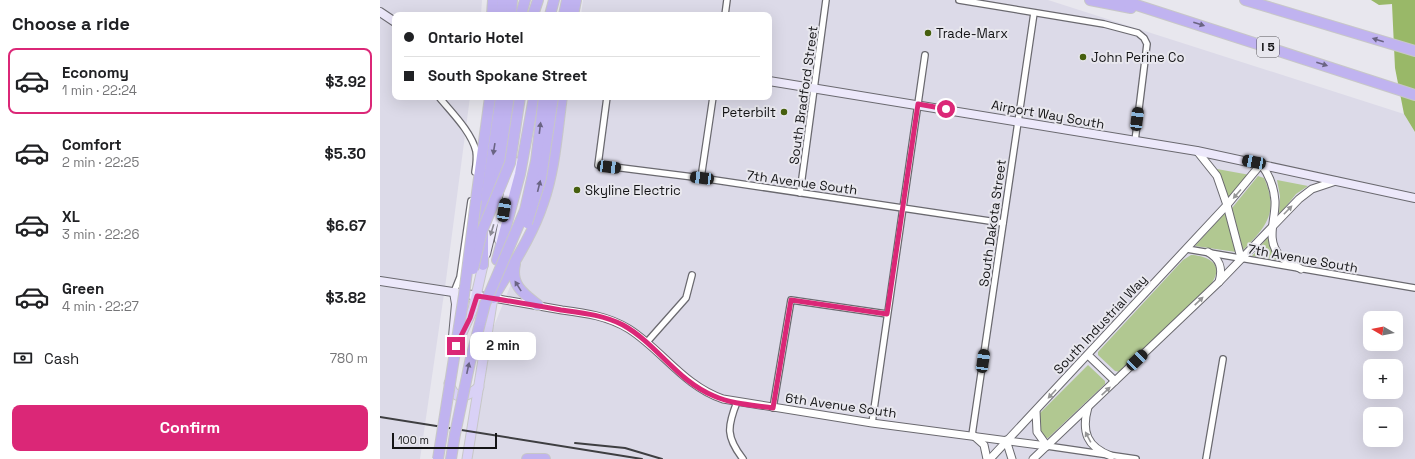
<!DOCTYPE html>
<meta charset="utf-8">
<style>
body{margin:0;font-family:"Space Grotesk",sans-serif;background:#f2f2f2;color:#202124;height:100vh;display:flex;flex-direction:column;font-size:15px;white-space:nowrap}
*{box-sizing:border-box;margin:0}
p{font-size:13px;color:#757577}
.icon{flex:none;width:22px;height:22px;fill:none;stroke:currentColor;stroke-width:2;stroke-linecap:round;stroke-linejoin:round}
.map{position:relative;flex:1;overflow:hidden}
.side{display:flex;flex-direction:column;background:#fff;width:380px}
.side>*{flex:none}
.banner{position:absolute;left:12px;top:12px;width:380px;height:88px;border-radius:8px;box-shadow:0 4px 16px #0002;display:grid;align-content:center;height:88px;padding:0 12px;background:#fff}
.needle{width:26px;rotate:279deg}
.tools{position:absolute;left:983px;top:311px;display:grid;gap:8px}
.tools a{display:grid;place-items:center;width:40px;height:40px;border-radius:8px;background:#fff;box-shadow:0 4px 16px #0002;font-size:20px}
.scale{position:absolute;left:12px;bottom:10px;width:105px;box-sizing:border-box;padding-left:4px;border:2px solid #141416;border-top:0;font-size:11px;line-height:14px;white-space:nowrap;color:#141416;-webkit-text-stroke:3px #e8e7ee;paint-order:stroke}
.end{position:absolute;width:18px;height:18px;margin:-9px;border:5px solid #db2777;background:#fff;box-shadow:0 0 0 2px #fff}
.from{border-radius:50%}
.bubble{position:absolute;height:28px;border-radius:8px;background:#fff;box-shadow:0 4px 16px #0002;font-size:13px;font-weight:700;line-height:28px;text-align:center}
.car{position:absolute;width:12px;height:24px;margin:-12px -6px;border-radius:5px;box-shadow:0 0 3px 1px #0007;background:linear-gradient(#222 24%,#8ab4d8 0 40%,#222 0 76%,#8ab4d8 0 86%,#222 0)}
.banner b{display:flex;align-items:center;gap:14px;height:38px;font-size:15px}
.banner b+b{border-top:1px solid #e0e0e0}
.banner i{width:10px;height:10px;background:#202124}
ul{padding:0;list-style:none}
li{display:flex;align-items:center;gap:12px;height:66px;margin:0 8px 6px;padding:0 4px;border:2px solid transparent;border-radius:8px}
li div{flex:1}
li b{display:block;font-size:15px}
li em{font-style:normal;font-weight:700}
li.current{border-color:#db2777}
li>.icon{width:36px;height:36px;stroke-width:1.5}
h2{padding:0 12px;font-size:18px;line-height:48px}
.pay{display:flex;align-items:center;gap:10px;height:44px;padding:0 12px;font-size:15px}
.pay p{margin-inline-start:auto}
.action{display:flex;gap:8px;margin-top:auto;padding:8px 12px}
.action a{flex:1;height:46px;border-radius:8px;background:#db2777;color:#fff;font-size:16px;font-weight:700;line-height:46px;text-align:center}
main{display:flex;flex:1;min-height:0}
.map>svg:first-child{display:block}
</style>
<main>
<section class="side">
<h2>Choose a ride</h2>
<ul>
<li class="current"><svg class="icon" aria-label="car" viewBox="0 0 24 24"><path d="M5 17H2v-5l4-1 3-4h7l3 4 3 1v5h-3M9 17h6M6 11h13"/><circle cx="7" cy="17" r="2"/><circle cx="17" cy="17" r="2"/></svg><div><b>Economy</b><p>1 min · 22:24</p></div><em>$3.92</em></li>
<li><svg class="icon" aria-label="car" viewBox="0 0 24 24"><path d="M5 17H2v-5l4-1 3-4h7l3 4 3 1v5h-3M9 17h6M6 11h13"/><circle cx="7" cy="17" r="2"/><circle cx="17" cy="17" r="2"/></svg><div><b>Comfort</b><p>2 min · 22:25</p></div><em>$5.30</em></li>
<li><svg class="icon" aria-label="car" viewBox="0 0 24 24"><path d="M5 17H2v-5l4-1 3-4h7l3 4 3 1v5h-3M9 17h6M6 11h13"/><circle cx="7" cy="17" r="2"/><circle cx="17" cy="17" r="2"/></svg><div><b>XL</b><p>3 min · 22:26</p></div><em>$6.67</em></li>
<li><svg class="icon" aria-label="car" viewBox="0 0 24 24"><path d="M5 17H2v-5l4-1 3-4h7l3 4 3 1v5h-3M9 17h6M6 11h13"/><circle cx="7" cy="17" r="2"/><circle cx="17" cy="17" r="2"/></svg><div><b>Green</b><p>4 min · 22:27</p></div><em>$3.82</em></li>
</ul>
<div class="pay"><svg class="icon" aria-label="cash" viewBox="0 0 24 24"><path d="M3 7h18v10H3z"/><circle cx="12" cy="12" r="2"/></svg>Cash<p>780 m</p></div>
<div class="action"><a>Confirm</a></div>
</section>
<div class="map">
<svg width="1035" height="459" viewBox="0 0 1035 459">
<rect width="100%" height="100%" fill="#e8e7ee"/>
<g fill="#dcdae8" fill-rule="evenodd">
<polygon points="0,0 102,0 101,15 15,15 15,97 90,97 66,280 40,459 0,459"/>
<path d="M203,0H668L1024,114L1035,132V459H90L109,338L145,250L182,136L188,97H389V15H201ZM990,318H1016V344H990ZM990,366H1016V392H990ZM990,414H1016V440H990Z"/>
</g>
<g fill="#b1c891">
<polygon points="837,169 870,175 848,201"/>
<path d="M878,176L884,178C899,212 887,226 863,250L852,208Z"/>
<polygon points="897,180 928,186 916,194 899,215 900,196"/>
<polygon points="845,213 856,252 815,246"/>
<polygon points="888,237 892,250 899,260 872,256"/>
<path d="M811,255C822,255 842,261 835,277C829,292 812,305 800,315C780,334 760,353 740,372L735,371L718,355V352L803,260Z"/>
<polygon points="708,365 725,381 725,384 668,438 662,437 658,429 659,414"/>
</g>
<polygon fill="#99b868" points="991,0 1035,0 1035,132 1024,114 1015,68 1012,4 999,5"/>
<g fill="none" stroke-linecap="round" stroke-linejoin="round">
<defs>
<g id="minor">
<polyline points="579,0 724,24 758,33 764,38 767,44 755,141"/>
<polyline points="345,15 347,0"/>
<path d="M59,97C71,112 91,131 96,151C97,157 96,166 95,172"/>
<polyline points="227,97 218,165 321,178 623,223"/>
<polyline points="321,178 333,97"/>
<polyline points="420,193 446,0"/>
<polyline points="807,249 1035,288"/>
<polyline points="74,292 80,277 91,201"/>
<polyline points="267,342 306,298 312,275"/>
<path d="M357,402C347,427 346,437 363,459"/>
<polyline points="393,408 411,300 507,314"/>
<polyline points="492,423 545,55"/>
<polyline points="592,435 654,13"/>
<polyline points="667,446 756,459"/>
<polyline points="826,459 843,359"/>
</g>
<g id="tertiary">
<polyline points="817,151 837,176 847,205 861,258"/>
<path d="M828,252C840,259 843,268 839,282"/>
<path d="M113,298C136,302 159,306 182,310C205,313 228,316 249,329C282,350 304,386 343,399L492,423L667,446"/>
<polyline points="708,355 735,381"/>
<path d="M708,407C701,432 707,447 731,456"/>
<polyline points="656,411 657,432 667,446"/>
<polyline points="594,436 604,445 607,459"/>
<polyline points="626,440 632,459"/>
<path d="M610,459L847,205L881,164C890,176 894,187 895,201C896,219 885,240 900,256C905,262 914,265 921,269"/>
<polyline points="653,459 839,282 919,199 932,189 956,181"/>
</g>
<g id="secondary">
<polyline points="0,12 15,22"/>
<polyline points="389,81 817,151 1035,198"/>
<polyline points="119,240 134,161"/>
<polyline points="106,254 113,225 122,204"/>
<polyline points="0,281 112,298"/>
<polyline points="72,347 76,304 74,292"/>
</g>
<g id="primary">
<polyline points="78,342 93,309 103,265"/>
<path d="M69,383C75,403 87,397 99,387"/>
<polyline points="87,459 114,291"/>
</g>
<g id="motorway">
<polyline points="710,0 751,8"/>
<polyline points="741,0 1035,95"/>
<polyline points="865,0 1035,51"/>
<polyline points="112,15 113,0"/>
<polyline points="121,15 123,0"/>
<polyline points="131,15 132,0"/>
<polyline points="141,15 145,0"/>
<polyline points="153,15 158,0"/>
<polyline points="170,15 174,0"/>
<polyline points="184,15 187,0"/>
<polyline points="193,15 196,0"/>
<polyline points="112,191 121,161 130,97"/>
<polyline points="96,200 110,97"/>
<polyline points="117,260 140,174 154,97"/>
<path d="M135,264C130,285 144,294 158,305"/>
<polyline points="103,265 103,219 121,97"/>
<path d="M113,298C131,267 152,237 163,203C175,169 177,132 182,97"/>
<polyline points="71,459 75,434"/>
<polyline points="147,459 165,459"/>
</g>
</defs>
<use href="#minor" stroke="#6a696f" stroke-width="8"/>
<use href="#tertiary" stroke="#6a696f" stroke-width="9"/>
<use href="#secondary" stroke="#6a696f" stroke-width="10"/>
<use href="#primary" stroke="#c7c7c7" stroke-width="11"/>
<use href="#motorway" stroke="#c7c7c7" stroke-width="12"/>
<use href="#minor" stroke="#fff" stroke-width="5.5"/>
<use href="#tertiary" stroke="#fff" stroke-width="7"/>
<use href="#secondary" stroke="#ece8fa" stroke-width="8"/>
<use href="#primary" stroke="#d9d1f6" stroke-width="9"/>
<use href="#motorway" stroke="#c0b3f0" stroke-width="10"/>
<g stroke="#3e3e41" stroke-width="2">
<polyline points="0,417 262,459"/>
<polyline points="195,443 245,448 282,459"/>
</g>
<defs>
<g id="motorway-bridge">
<polyline points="147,223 161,178 173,97"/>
<polyline points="93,269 102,231 130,163 140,97"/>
<polyline points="75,434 90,362 105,304 145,210 156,161 164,97"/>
<polyline points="58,459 84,295 96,200"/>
</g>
</defs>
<use href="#motorway-bridge" stroke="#c7c7c7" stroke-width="12" stroke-linecap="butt"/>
<use href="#motorway-bridge" stroke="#c0b3f0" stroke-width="10"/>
</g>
<defs><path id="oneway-solid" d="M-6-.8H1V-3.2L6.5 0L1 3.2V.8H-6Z"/></defs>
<g fill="#6a6483">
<use href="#oneway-solid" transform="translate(819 24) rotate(18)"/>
<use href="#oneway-solid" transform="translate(998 40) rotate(-163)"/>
<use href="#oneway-solid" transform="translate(942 64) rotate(18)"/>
<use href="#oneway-solid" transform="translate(160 128) rotate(-83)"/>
<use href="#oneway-solid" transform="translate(114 149) rotate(99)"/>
<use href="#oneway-solid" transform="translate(159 186) rotate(-76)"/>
<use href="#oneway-solid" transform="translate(138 286) rotate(-122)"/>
<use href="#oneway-solid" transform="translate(88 368) rotate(-78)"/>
</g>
<g fill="#959596">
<use href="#oneway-solid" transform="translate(857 194) rotate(131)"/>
<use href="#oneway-solid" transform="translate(908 210) rotate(-46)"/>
<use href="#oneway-solid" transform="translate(819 301) rotate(-44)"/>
<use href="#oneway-solid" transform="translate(726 391) rotate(-43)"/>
<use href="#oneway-solid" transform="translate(672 394) rotate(133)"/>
<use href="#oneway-solid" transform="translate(708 437) rotate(-118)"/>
</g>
<use fill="#8b8993" href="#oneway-solid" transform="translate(112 230) rotate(107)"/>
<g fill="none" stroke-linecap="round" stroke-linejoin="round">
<path stroke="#db2777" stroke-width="5" d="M76,346L90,318L97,296C125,300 153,305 181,310C203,313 223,315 243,325C277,344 297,381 334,396C352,404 373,405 393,408L411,300L507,314L538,104L566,109"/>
</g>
<g fill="#465f0e" stroke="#e8e7ee" stroke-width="1.5">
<circle cx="548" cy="33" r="4"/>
<circle cx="703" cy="57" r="4"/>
<circle cx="404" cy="112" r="4"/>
<circle cx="197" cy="190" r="4"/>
</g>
<g text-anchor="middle" stroke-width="4" stroke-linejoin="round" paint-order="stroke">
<rect fill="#e8e7ee" stroke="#545357" stroke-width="1" x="877" y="37" width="22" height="20" rx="3"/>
<g font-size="12" font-weight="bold" fill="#141416">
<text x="888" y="51">I 5</text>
</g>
<g font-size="13" fill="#141416" stroke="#e8e7ee" text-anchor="start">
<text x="556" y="38">Trade-Marx</text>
<text x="711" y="62">John Perine Co</text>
<text x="396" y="117" text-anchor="end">Peterbilt</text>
<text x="205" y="195">Skyline Electric</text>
</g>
<g font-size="13" fill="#141416" stroke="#e8e7ee">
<text transform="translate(423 95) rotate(-82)" y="5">South Bradford Street</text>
<text transform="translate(668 114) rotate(10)" y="5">Airport Way South</text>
<text transform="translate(422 182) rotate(8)" y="5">7th Avenue South</text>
<text transform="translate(612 223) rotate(-82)" y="5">South Dakota Street</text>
<text transform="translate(923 258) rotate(10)" y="5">7th Avenue South</text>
<text transform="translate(720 324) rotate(-47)" y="5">South Industrial Way</text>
<text transform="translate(461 405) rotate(8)" y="5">6th Avenue South</text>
</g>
</g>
</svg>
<div class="tools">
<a><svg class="needle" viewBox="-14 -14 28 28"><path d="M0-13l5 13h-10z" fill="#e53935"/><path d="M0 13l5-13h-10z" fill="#757577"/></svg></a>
<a>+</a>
<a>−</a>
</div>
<div class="scale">100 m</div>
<i class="end from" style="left:566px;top:109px"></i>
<i class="end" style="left:76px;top:346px"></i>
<div class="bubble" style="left:90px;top:332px;width:66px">2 min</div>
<i class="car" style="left:757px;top:119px;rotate:7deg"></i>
<i class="car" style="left:874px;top:162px;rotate:281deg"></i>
<i class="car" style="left:229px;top:167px;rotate:97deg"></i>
<i class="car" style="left:322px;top:178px;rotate:277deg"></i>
<i class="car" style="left:124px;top:210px;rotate:9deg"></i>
<i class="car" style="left:757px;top:360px;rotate:46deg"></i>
<i class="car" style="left:603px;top:361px;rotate:8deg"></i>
<div class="banner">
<b><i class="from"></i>Ontario Hotel</b>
<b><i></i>South Spokane Street</b>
</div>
</div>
</main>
